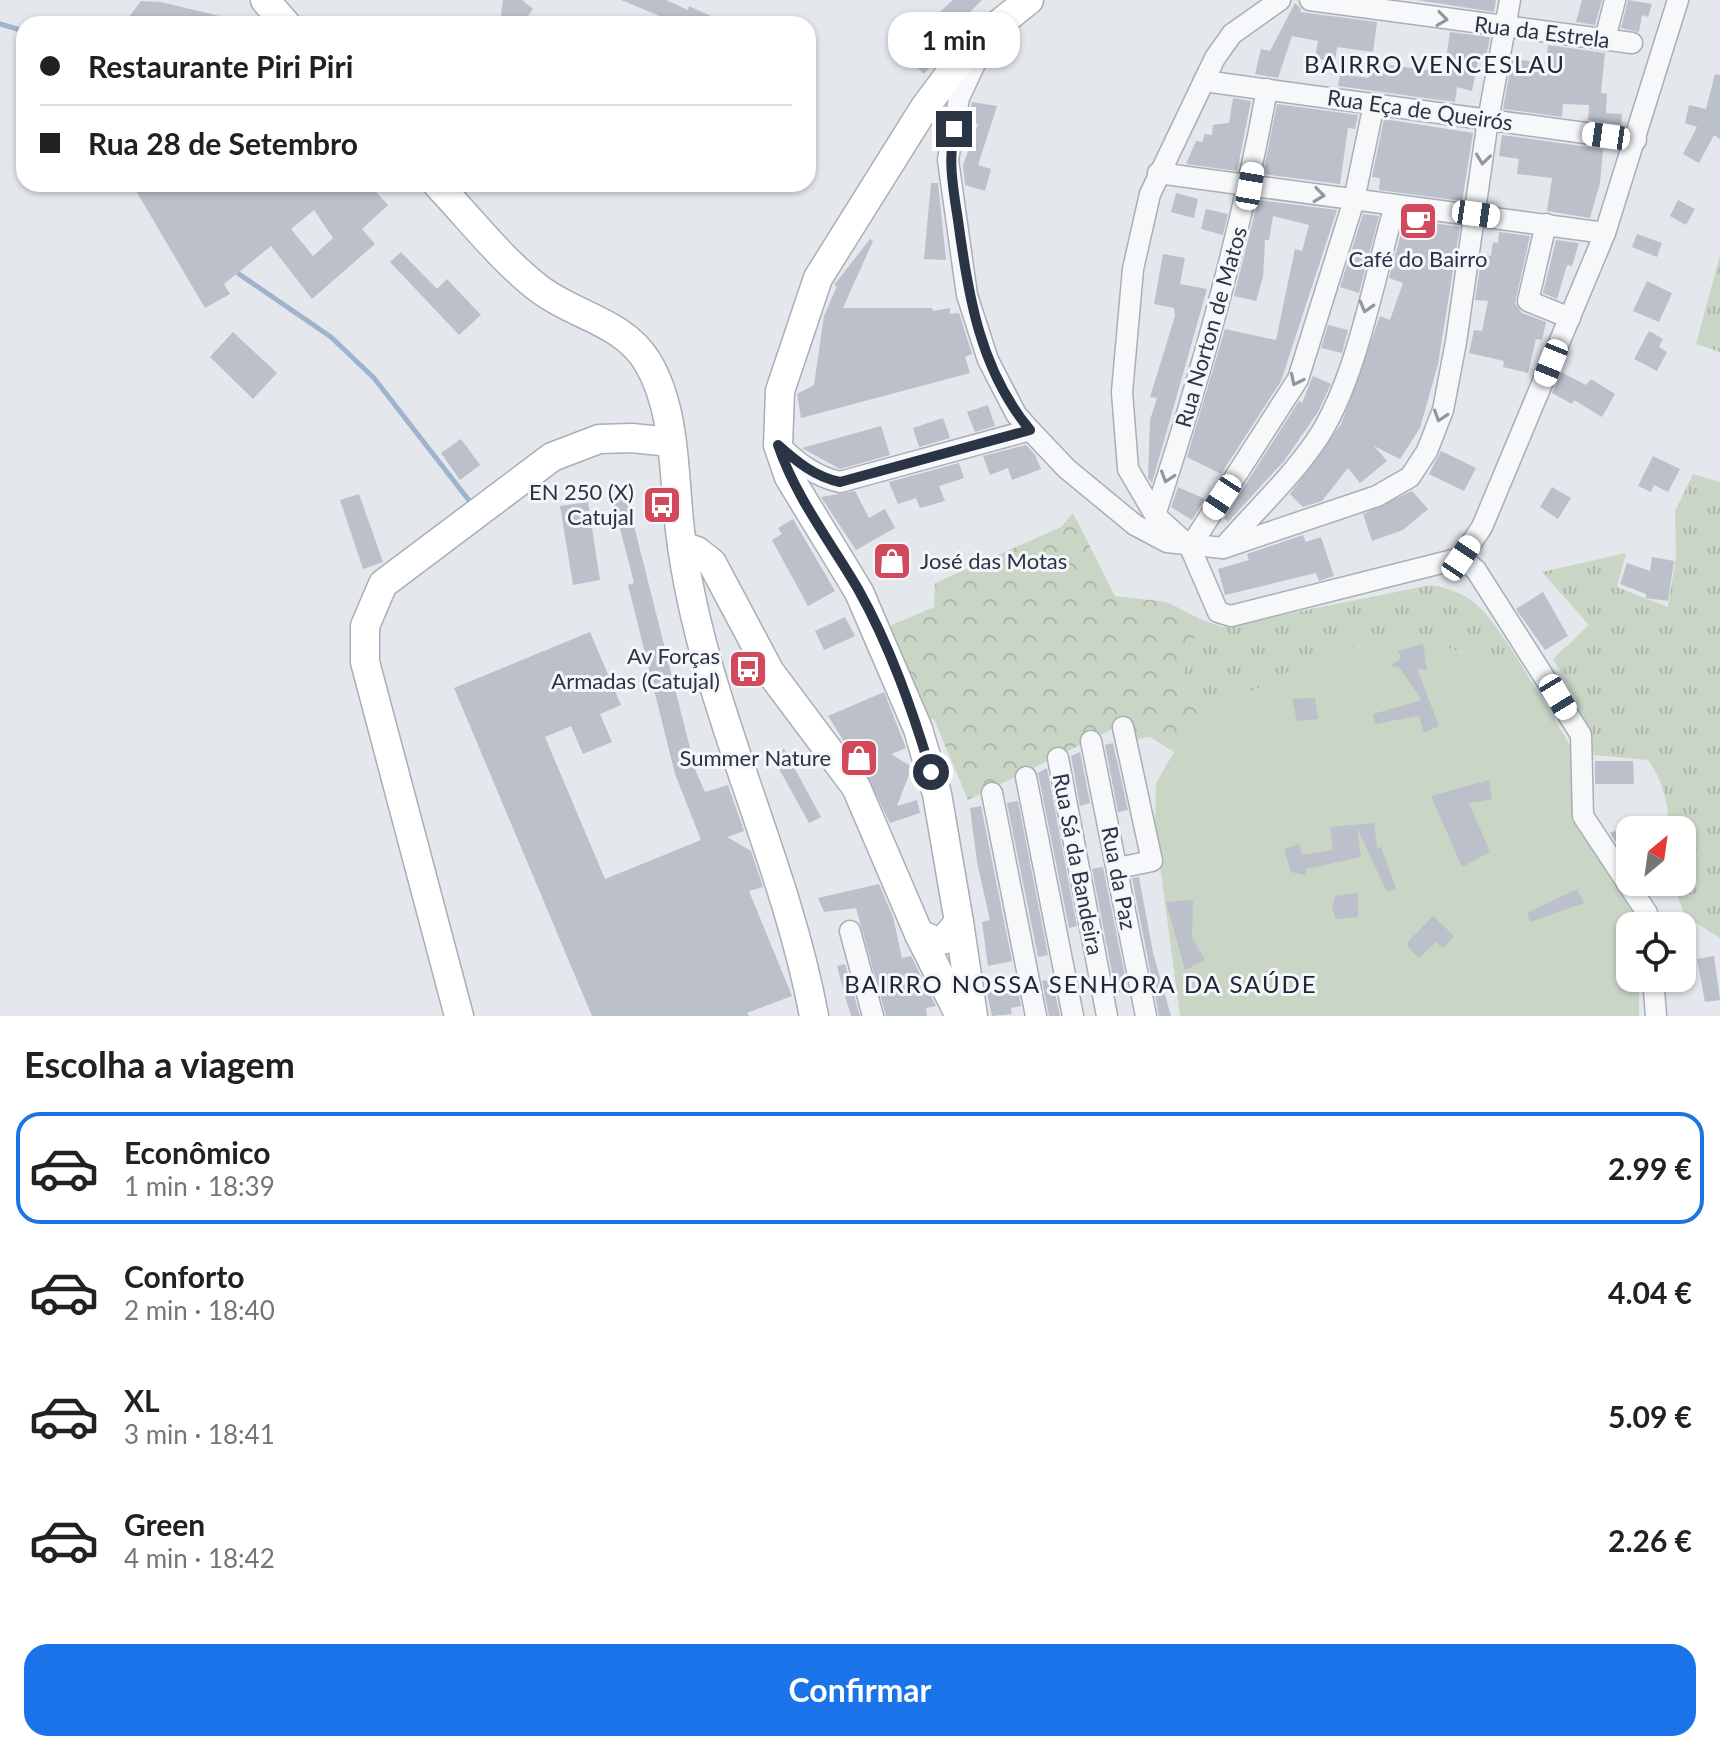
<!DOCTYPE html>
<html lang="pt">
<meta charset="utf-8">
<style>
body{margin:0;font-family:Lato,sans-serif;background:#f2f2f2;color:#202124;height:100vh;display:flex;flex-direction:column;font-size:30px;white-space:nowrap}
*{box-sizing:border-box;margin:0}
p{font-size:26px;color:#757577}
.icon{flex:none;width:44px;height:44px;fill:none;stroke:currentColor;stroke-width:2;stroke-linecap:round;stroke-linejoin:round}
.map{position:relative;height:1016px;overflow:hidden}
.drawer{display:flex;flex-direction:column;background:#fff;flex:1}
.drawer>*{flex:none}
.banner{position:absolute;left:16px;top:16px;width:800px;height:176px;border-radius:24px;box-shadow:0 2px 6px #0004;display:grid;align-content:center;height:176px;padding:0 24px;background:#fff}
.needle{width:52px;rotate:29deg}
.tools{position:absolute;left:1616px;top:816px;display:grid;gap:16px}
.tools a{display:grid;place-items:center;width:80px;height:80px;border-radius:16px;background:#fff;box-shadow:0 2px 6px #0004;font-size:40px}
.end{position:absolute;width:36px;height:36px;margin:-18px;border:10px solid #2b3445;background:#fff;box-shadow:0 0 0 4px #fff}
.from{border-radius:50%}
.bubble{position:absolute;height:56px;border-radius:24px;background:#fff;box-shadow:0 2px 6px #0004;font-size:26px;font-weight:700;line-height:56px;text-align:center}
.car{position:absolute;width:24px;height:48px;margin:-24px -12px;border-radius:10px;box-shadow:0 0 6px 2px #0007;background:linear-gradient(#fff 24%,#345 0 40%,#fff 0 76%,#345 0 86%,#fff 0)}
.banner b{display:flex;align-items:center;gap:28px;height:76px;font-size:30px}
.banner b+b{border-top:2px solid #e0e0e0}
.banner i{width:20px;height:20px;background:#202124}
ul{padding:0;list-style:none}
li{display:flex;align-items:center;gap:24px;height:112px;margin:0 16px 12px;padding:0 8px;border:4px solid transparent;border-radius:24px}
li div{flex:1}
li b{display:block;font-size:30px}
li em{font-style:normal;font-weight:700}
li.active{border-color:#1a73e8}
li>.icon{width:72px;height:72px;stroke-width:1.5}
h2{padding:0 24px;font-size:36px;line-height:96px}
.action{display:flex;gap:16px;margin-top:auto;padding:16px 24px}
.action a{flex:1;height:92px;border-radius:24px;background:#1a73e8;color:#fff;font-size:32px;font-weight:700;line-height:92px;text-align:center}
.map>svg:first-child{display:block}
</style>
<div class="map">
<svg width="1720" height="1016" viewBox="0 0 1720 1016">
<defs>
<pattern id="grass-tufts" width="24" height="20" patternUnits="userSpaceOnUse" patternTransform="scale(2)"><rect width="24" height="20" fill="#c9d6c5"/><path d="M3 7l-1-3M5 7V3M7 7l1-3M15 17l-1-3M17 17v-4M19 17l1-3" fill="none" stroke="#adb8ab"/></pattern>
<pattern id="forest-crowns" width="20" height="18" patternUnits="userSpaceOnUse" patternTransform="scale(2)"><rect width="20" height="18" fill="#c9d6c5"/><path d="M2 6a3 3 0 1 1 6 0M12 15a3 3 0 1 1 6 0" fill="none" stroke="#adb8ab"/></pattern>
</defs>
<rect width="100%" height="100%" fill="#e4e7ec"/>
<g fill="url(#grass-tufts)">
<polygon points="1720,255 1720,352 1696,344"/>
<path d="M1693,474L1720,482V938L1685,916L1672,882H1682V830H1668C1670,807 1662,778 1648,760L1594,755L1575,697L1553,659L1589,625L1542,572L1626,553L1617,587L1668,607L1676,556L1675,511Z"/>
<path d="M1431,585C1478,593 1488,616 1514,653L1494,662L1419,639L1339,649L1205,716L1178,691L1200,619L1222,627Z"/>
</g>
<polygon fill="url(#forest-crowns)" points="1073,513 1115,596 1167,602 1200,619 1178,691 1205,716 1174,752 1150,737 1132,740 1129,721 968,800 934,719 923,721 883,629 934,607 935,583 1061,527"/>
<polygon fill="#c9d6c5" points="1419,639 1493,662 1514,653 1571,747 1587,832 1642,926 1630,926 1630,978 1639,978 1639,1016 1180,1016 1155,827 1156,783 1174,752 1201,718 1307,662 1339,649"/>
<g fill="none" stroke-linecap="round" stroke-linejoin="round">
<g stroke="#9fb4cc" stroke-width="5">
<polyline points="0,24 24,31"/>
<polyline points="239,274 331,337 374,378 471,503"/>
</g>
</g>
<g fill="#bbc0ca" fill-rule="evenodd">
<polygon points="503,0 522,0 533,9 522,24 513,24 501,15"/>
<polygon points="621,0 666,0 688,10 689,6 728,24 657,24 660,16"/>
<polygon points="953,0 982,0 943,39 949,46 924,74 904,55 921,37 917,33"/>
<polygon points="1417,0 1496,0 1494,12"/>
<polygon points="1582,0 1602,0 1595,25 1576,22"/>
<polygon points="1628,0 1652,4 1648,17 1642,15 1639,32 1621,28"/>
<polygon points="141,1 161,2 232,19 232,24 124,24"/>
<polygon points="1295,3 1301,9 1300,12 1377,22 1373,52 1337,47 1335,61 1315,59 1318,41 1292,36 1278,78 1255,74 1261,49 1270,51"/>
<polygon points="1450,32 1490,37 1485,62 1478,61 1472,91 1457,87 1455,102 1338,86 1340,74 1369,78 1371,63 1444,72"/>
<polygon points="1548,45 1605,53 1601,93 1607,94 1606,113 1622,114 1621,125 1588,120 1589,105 1563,104 1562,117 1503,109 1512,59 1546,63"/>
<polygon points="1715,74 1720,75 1720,139 1714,135 1699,163 1683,154 1697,127 1685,123 1689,105 1706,109"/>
<polygon points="1233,98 1251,101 1237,171 1186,164 1196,141 1203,142 1204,134 1212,135 1213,125 1229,123"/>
<polygon points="972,102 997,106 978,165 991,169 985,191 965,185 963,165 978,124 968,122"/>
<polygon points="1277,104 1358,115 1355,129 1348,128 1340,184 1263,174"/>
<polygon points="1384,119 1473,133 1462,201 1379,190 1380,178 1372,177"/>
<polygon points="1502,135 1603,149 1600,183 1590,218 1547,211 1552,178 1517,174 1519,159 1499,156"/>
<polygon points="931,183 938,183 946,260 924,259"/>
<path d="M132,184H369L388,205L362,229L375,244L312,299L271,246L224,284L230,294L205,308ZM314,210L333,238L313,256L291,229Z"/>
<polygon points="1176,193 1198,199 1194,218 1171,212"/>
<polygon points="1258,200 1337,210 1281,381 1221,474 1187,457 1225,329 1276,340 1295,249 1302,251 1309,225 1273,216 1269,240 1265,240 1263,277 1256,301 1234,296"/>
<polygon points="1678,200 1695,209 1686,225 1670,216"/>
<polygon points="1206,209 1228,214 1223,235 1201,229"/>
<polygon points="1363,214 1379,216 1359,293 1340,287"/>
<polygon points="1405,219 1460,227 1438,364 1420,428 1400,459 1374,446 1387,461 1360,483 1348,468 1322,501 1303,507 1290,494 1341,424 1380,316 1390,320 1403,283 1389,278"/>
<polygon points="1499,232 1530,236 1515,303 1522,313 1546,322 1542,340 1536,339 1528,373 1503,367 1504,361 1469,353 1474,330 1482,331 1488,301 1475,300 1482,254 1491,256 1493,242 1498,243"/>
<polygon points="1637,234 1662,243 1657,257 1632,247"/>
<polygon points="870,239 873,241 843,308 932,308 933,311 950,308 950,314 959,313 972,354 965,357 970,373 801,418 797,394 814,385 824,316 837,286 834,285"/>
<polygon points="1556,240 1579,243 1572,266 1567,265 1557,299 1543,293"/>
<polygon points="401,252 437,289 447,279 481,315 459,335 390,262"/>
<polygon points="1163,254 1185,258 1180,284 1207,289 1152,483 1148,478 1150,420 1157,398 1150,397 1175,316 1174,308 1154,304"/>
<polygon points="1647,281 1672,293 1659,322 1633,311"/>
<polygon points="1328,325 1348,330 1342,353 1321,348"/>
<polygon points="1649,331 1663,339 1659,347 1667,352 1657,371 1634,359"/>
<polygon points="233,332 277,373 253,399 210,357"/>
<polygon points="1561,372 1586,385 1591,379 1615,394 1602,417 1574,400 1572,404 1552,393"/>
<polygon points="1313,376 1331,384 1318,412 1284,461 1228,522 1224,518 1299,401 1302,403"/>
<polygon points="988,405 995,426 975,432 967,412"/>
<polygon points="943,418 950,438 919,447 913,428"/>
<polygon points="881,426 890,455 840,469 802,448"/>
<polygon points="461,439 480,465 460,480 441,453"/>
<polygon points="1026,445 1035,455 1041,469 1012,480 1008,468 990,475 983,456"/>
<polygon points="1441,451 1476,468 1464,491 1429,474"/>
<polygon points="1653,456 1680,469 1668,492 1654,485 1651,492 1638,486"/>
<polygon points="959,463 964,478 939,486 945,501 920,508 916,498 898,504 889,482"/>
<polygon points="1178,487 1205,499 1192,520 1171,507"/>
<polygon points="1552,487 1571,498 1558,519 1540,507"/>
<polygon points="855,491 869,518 885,509 895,528 856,550 821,497"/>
<polygon points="1412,491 1428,509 1403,530 1372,541 1363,514"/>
<polygon points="359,494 383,562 363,569 340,500"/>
<polygon points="627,498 696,772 705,792 728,785 744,831 727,837 751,851 763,887 749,891 792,996 747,1013 749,1016 592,1016 454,688 590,632 621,705 600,714 612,742 583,754 571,726 545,737 605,879 701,840 675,774 628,585 634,583 613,501"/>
<polygon points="588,502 600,580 573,585 560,506"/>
<polygon points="793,519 835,591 808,606 772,540 782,534 778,528"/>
<polygon points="1303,535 1306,542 1321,537 1334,576 1319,581 1316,573 1225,595 1218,569 1249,560 1247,554"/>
<polygon points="1652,557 1674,561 1668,601 1646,598 1646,594 1620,584 1627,563 1650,571"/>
<polygon points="1543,592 1568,636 1545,650 1516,609"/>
<polygon points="845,617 855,636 824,650 815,631"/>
<polygon points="1423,644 1427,670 1417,669 1439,726 1424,733 1419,716 1375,724 1373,714 1422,700 1399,667 1390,666 1401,658 1398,651"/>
<polygon points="884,692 906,748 891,754 912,767 897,806 917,800 920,813 890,823 850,741 845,743 828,716"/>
<polygon points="1315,698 1318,719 1297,721 1292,699"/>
<polygon points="1113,743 1128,810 1118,812 1105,745"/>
<polygon points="784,749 821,817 809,823 772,756"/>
<polygon points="1080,752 1090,803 1080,806 1071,756"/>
<polygon points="1595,761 1633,761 1634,784 1595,784"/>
<polygon points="1047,768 1077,926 1069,928 1038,773"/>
<polygon points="1489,780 1492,799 1469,803 1490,852 1462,867 1431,796"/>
<polygon points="1018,801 1048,955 1038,957 1007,803"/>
<polygon points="981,806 1012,961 988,966 982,922 990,920 977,862 970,808"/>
<polygon points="1374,823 1377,848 1381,847 1396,888 1387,892 1357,828 1361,857 1306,869 1306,875 1291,872 1284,849 1299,844 1302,855 1333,850 1330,827"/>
<polygon points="1630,825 1630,864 1610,833"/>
<polygon points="1103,867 1128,991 1116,993 1092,869"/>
<polygon points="1139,877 1153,953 1171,1016 1159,1016 1132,878"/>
<polygon points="879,884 893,917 902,958 911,956 936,1006 926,1008 927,1016 886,1016 856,908 824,912 818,898"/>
<polygon points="1577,889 1584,903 1530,922 1527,913"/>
<polygon points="1358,893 1358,917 1336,919 1332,909 1335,896"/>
<polygon points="1193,900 1192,937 1205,960 1185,970 1166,902"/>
<polygon points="1433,916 1454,936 1443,948 1436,942 1419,958 1408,947 1408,942"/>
<polygon points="1714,956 1720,1000 1705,1002 1697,959"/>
<polygon points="845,964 860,1016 851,1016 845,996 837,966"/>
<polygon points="1052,979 1060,1016 1049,1016 1042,981"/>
<polygon points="1017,986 1021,1006 1011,1008 1012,1014 992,1016 987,993"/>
</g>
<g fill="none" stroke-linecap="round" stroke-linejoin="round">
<defs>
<g id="street">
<polyline points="1280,0 1232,34 1215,58 1150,194 1133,269 1122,392 1128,469 1155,515 1190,547 1218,612 1231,616 1461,558"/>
<polyline points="1310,0 1632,43"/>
<polyline points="1605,39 1615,0"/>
<polyline points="986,40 959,98 948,160 967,295 988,360 1016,414 1030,430 1067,469 1135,525 1167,542 1223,548 1377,496 1410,477 1427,451 1443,410 1456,342 1488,120 1510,0"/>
<polyline points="1204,81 1636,140"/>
<polyline points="1158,173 1605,233"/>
<polyline points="1546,224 1528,301 1570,318"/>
<path d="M780,446C797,462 816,477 840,482L1030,430"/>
<path d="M1155,515C1201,375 1241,234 1267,89"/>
<polyline points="1190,547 1298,379 1354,200 1374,104"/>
<path d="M1223,548C1253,513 1289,480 1315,442C1356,384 1375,274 1395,205"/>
<polyline points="1461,558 1482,527 1605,233 1678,0"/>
<polyline points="1461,558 1476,570 1581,735 1583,816 1647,913 1648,926"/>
<polyline points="1091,741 1146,1016"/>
<polyline points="1058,758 1107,1016"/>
<polyline points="1026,777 1073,1016"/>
<polyline points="992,793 1036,1016"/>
<polyline points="1118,868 1152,861 1123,727"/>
<polyline points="850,931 873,1016"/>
<polyline points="1653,978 1656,1016"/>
</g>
<g id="secondary">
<polyline points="265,0 286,24"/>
<path d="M437,184C470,219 501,259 538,288C574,316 622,321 647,361C678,412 673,482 681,538C702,703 784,854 814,1016"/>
<polyline points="682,546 697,551 712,563 770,672 856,787 919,934 960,1016"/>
<polyline points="959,922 973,1016"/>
<polyline points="919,934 936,941 945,939 959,922 937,794 918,729 859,592 789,477 778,445 780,391 818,278 925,107 970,47 1029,0"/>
<polyline points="459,1016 365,662 365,626 383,584 552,457 599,439 632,438 670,442"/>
</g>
</defs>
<use href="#street" stroke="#a9aeb7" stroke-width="23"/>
<use href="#secondary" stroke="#a9aeb7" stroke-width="31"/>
<use href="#street" stroke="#f7f8fa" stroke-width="20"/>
<use href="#secondary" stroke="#fff" stroke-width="28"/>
</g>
<defs><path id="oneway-chevron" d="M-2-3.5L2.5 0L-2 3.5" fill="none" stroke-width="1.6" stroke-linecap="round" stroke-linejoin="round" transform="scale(2)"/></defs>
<g stroke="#9196a0">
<use href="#oneway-chevron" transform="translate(1442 19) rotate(8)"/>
<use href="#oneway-chevron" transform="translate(1483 159) rotate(97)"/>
<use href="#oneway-chevron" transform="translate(1319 195) rotate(7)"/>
<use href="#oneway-chevron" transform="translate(1366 307) rotate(106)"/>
<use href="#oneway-chevron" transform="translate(1296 380) rotate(116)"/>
<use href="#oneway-chevron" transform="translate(1440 416) rotate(108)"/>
<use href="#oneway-chevron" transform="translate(1167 477) rotate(108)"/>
</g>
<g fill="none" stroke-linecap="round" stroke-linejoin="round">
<path stroke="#2b3445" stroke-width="10" d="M931,772C912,709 890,646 858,589C830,541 796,498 778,445C796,461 815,477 840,482L1030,430C980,370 968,295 958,220C953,188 948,161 954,129"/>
</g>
<defs>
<symbol id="cafe-square" viewBox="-11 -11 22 22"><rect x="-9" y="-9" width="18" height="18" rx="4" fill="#d1495b" stroke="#f4f6f9"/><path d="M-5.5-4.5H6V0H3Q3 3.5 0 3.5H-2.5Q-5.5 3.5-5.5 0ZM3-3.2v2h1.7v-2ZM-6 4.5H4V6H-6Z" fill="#fff"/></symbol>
<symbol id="bus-square" viewBox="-11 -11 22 22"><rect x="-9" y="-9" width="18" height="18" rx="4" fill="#d1495b" stroke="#f4f6f9"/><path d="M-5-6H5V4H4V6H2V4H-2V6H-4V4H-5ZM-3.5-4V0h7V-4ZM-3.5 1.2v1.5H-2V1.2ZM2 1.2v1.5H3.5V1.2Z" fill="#fff"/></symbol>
<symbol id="shop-square" viewBox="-11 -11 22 22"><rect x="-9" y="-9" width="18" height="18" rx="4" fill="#d1495b" stroke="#f4f6f9"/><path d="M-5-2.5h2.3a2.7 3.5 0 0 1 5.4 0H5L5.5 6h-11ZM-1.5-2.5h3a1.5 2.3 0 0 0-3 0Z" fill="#fff"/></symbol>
</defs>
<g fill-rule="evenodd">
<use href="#cafe-square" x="1396" y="199" width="44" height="44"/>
<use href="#bus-square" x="640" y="483" width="44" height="44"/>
<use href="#shop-square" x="870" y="539" width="44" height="44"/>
<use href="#bus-square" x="726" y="647" width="44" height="44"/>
<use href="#shop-square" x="837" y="736" width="44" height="44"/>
</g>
<g text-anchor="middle" stroke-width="6" stroke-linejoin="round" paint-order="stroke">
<g font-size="22" fill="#2b3445" stroke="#f4f6f9">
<text transform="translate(1542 32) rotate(7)" y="8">Rua da Estrela</text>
<text transform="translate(1420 110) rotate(8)" y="8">Rua Eça de Queirós</text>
<text transform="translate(1211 327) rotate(-74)" y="8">Rua Norton de Matos</text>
<text transform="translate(1078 864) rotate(79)" y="8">Rua Sá da Bandeira</text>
<text transform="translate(1119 878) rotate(79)" y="8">Rua da Paz</text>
</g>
<g font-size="22" fill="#2b3445" stroke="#f4f6f9" text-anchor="end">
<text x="1418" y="267" text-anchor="middle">Café do Bairro</text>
<text x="634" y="500">EN 250 (X)<tspan x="634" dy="25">Catujal</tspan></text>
<text x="920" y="569" text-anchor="start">José das Motas</text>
<text x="720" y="664">Av Forças<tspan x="720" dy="25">Armadas (Catujal)</tspan></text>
<text x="831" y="766">Summer Nature</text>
</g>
<g font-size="24" letter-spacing="2" fill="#1d2536" stroke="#f4f6f9">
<text x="1435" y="73">BAIRRO VENCESLAU</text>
<text x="1081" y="993">BAIRRO NOSSA SENHORA DA SAÚDE</text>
</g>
</g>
</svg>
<div class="tools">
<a><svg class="needle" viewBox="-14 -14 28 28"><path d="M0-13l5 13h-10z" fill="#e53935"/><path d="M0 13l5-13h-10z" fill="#757577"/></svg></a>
<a><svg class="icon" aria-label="locate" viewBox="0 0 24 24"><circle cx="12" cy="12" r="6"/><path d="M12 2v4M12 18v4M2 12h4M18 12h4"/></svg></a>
</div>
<i class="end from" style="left:931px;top:772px"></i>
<i class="end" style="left:954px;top:129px"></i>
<div class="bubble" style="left:888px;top:12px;width:132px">1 min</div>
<i class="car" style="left:1606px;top:136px;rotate:278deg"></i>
<i class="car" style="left:1250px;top:186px;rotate:10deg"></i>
<i class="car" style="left:1476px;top:214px;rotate:98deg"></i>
<i class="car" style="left:1551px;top:363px;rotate:202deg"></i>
<i class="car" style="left:1222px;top:497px;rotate:213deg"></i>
<i class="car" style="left:1461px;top:558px;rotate:34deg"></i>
<i class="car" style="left:1558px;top:697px;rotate:149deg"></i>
<div class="banner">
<b><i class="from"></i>Restaurante Piri Piri</b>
<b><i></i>Rua 28 de Setembro</b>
</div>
</div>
<section class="drawer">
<h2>Escolha a viagem</h2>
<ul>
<li class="active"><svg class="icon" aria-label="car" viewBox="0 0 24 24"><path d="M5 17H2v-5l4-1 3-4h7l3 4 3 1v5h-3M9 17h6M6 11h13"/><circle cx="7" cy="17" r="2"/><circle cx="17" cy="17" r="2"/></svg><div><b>Econômico</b><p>1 min · 18:39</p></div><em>2.99 €</em></li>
<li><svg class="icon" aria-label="car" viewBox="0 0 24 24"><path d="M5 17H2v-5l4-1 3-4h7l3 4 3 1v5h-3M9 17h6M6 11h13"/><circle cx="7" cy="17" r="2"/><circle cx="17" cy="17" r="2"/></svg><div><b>Conforto</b><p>2 min · 18:40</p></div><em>4.04 €</em></li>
<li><svg class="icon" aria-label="car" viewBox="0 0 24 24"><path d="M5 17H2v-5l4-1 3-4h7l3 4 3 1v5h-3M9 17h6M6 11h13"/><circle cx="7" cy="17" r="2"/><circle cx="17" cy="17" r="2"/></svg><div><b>XL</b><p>3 min · 18:41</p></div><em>5.09 €</em></li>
<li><svg class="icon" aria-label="car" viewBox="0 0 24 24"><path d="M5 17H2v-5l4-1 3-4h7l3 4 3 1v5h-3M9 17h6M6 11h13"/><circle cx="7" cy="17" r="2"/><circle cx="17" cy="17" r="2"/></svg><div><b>Green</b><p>4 min · 18:42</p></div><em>2.26 €</em></li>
</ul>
<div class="action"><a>Confirmar</a></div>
</section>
